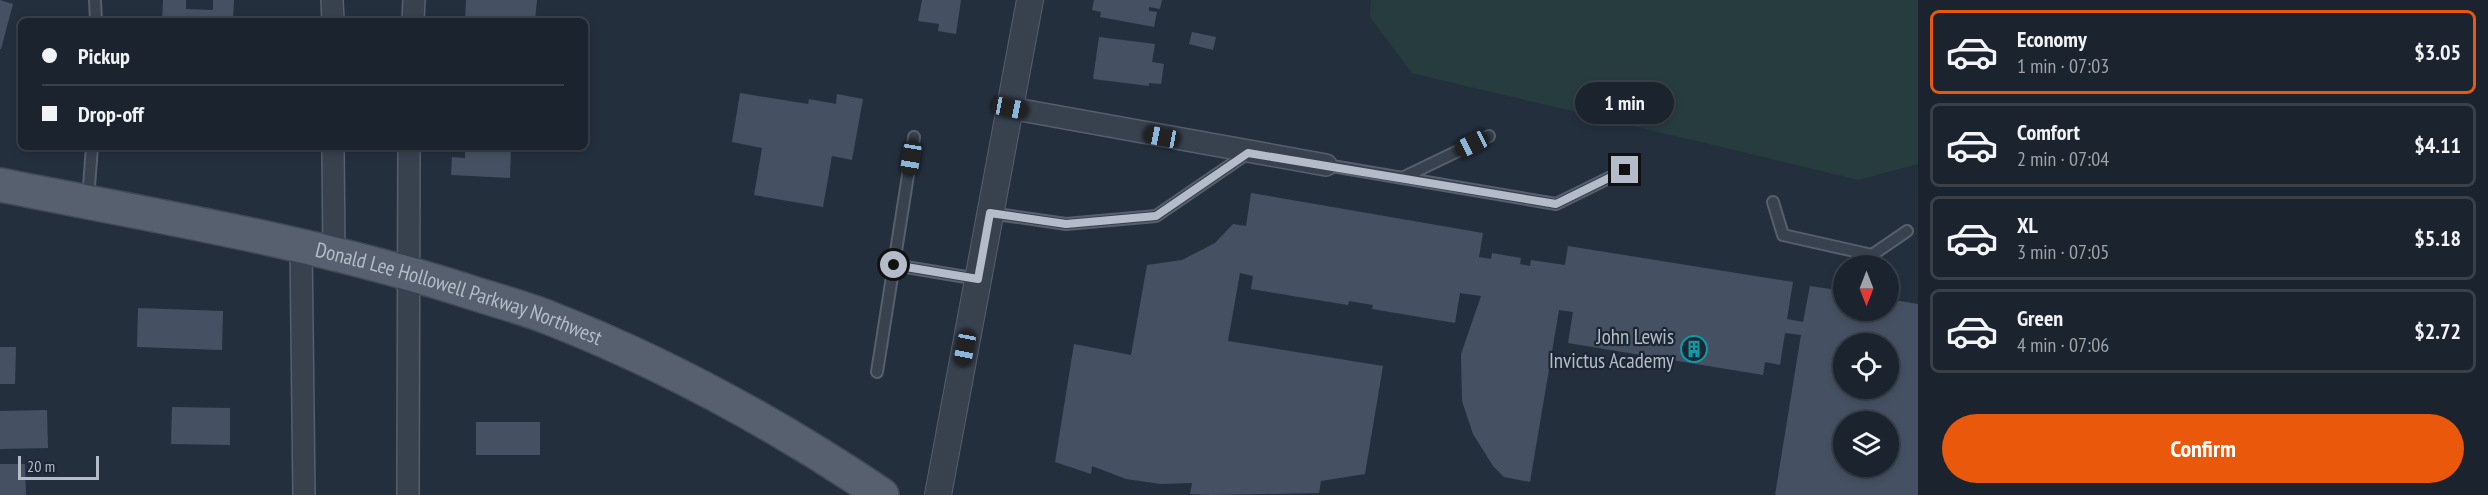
<!DOCTYPE html>
<meta charset="utf-8">
<style>
body{margin:0;font-family:"PT Sans Narrow",sans-serif;background:#282f3a;color:#f1f3f6;height:100vh;display:flex;flex-direction:column;font-size:22px;white-space:nowrap}
*{box-sizing:border-box;margin:0}
p{font-size:20px;color:#a0a4aa}
.icon{flex:none;width:33px;height:33px;fill:none;stroke:currentColor;stroke-width:2;stroke-linecap:round;stroke-linejoin:round}
.map{position:relative;flex:1;overflow:hidden}
.drawer{display:flex;flex-direction:column;background:#1b232e;width:570px}
.drawer>*{flex:none}
.banner{position:absolute;left:18px;top:18px;width:570px;height:132px;border-radius:9px;box-shadow:0 3px 9px #0003,0 0 0 2px #39404a;display:grid;align-content:center;height:132px;padding:0 24px;background:#1b232e}
.needle{width:39px;rotate:180deg}
.fabs{position:absolute;left:1833px;top:255px;display:grid;gap:12px}
.fabs a{display:grid;place-items:center;width:66px;height:66px;border-radius:50%;background:#1b232e;box-shadow:0 3px 9px #0003,0 0 0 2px #39404a;font-size:30px}
.scale{position:absolute;left:18px;bottom:15px;width:81px;box-sizing:border-box;padding-left:6px;border:3px solid #b4bcc9;border-top:0;font-size:16px;line-height:21px;white-space:nowrap;color:#b4bcc9;-webkit-text-stroke:4px #1d2633;paint-order:stroke}
.end{position:absolute;width:27px;height:27px;margin:-14px;border:8px solid #b4bcc9;background:#111;box-shadow:0 0 0 3px #111}
.from{border-radius:50%}
.bubble{position:absolute;height:42px;border-radius:21px;background:#1b232e;box-shadow:0 3px 9px #0003,0 0 0 2px #39404a;font-size:20px;font-weight:600;line-height:42px;text-align:center}
.car{position:absolute;width:18px;height:36px;margin:-18px -9px;border-radius:8px;box-shadow:0 0 4px 2px #0007;background:linear-gradient(#222 24%,#8ab4d8 0 40%,#222 0 76%,#8ab4d8 0 86%,#222 0)}
.banner b{display:flex;align-items:center;gap:21px;height:57px;font-size:22px}
.banner b+b{border-top:2px solid #39404a}
.banner i{width:15px;height:15px;background:#f1f3f6}
ul{padding:10px 0 0;list-style:none}
li{display:flex;align-items:center;gap:18px;height:84px;margin:0 12px 9px;padding:0 12px;border:3px solid #39404a;border-radius:9px}
li div{flex:1}
li b{display:block;font-size:22px}
li em{font-style:normal;font-weight:600}
li.on{border-color:#ea580c}
li>.icon{width:54px;height:54px;stroke-width:1.5}
.primary-button{display:flex;gap:12px;margin-top:auto;padding:12px 24px}
.primary-button a{flex:1;height:69px;border-radius:36px;background:#ea580c;color:#fff;font-size:24px;font-weight:600;line-height:69px;text-align:center}
main{display:flex;flex:1;min-height:0}
.map>svg:first-child{display:block}
</style>
<main>
<div class="map">
<svg width="1918" height="495" viewBox="0 0 1918 495">
<rect width="100%" height="100%" fill="#242f3e"/>
<polygon fill="#263c3f" points="1371,0 1918,0 1918,164 1859,180 1412,73 1370,17"/>
<g fill="#455162" fill-rule="evenodd">
<polygon points="0,0 13,4 1,49 0,49"/>
<polygon points="163,0 186,0 186,9 213,10 213,0 234,0 233,21 162,21"/>
<polygon points="466,0 537,0 535,20 465,21"/>
<polygon points="922,0 961,0 956,34 938,31 939,24 918,21"/>
<polygon points="1094,0 1162,0 1160,9 1149,7 1149,11 1157,12 1154,27 1100,17 1101,12 1092,10"/>
<polygon points="1192,32 1216,37 1213,50 1189,44"/>
<polygon points="1099,37 1155,44 1152,62 1164,64 1161,84 1149,83 1149,86 1093,79"/>
<polygon points="740,93 808,104 809,99 836,104 837,94 863,99 852,160 832,156 823,207 754,195 762,148 732,142"/>
<polygon points="465,147 511,147 510,178 451,175 452,157 465,158"/>
<path d="M1251,193L1483,233L1479,257L1491,259L1492,253L1521,258L1520,264L1530,266L1531,260L1565,265L1568,246L1793,282L1787,319L1803,322L1810,286L1844,291V310H1888V299L1918,304V495H1775L1801,335L1785,333L1780,365L1765,362L1763,375L1568,343L1573,312L1559,310L1530,482L1504,477L1493,466L1473,434L1462,401L1461,354L1481,296L1460,293L1455,323L1372,309L1373,305L1349,301L1348,305L1251,289L1253,276L1240,273L1228,341L1383,366L1365,474L1321,481L1319,493L1211,495L1190,494L1192,483L1161,484L1126,479L1092,466L1091,474L1055,462L1074,344L1131,355L1147,265L1182,260L1215,243L1233,224L1246,226ZM1844,344H1888V388H1844ZM1844,422H1888V466H1844Z"/>
<polygon points="138,308 223,311 222,350 137,347"/>
<polygon points="0,347 16,347 15,384 0,384"/>
<polygon points="172,407 230,408 230,445 171,444"/>
<polygon points="47,410 48,448 0,449 0,411"/>
<rect x="476" y="422" width="64" height="33"/>
<polygon points="0,464 25,464 26,495 0,495"/>
</g>
<g fill="none" stroke-linecap="round" stroke-linejoin="round">
<defs>
<g id="service">
<polyline points="95,0 96,21"/>
<polyline points="1326,165 1556,204 1625,170"/>
<polyline points="1402,178 1489,136"/>
<polyline points="88,199 92,147"/>
<polyline points="1773,202 1783,235 1872,255 1907,231"/>
<polyline points="990,213 1066,224 1156,216 1248,153"/>
<polyline points="894,265 978,279"/>
<polyline points="877,372 914,137"/>
</g>
<g id="minor">
<polyline points="332,0 333,21"/>
<polyline points="413,21 414,0"/>
<polyline points="1010,108 1326,165"/>
<polyline points="333,147 334,253"/>
<polyline points="301,244 304,495"/>
<polyline points="408,495 409,147"/>
</g>
<polyline id="tertiary" points="938,495 1030,0"/>
<g id="primary">
<path id="s1" d="M0,185C160,217 321,243 476,294C501,302 528,309 552,319C669,365 778,425 882,495"/>
</g>
</defs>
<use href="#service" stroke="#565f6c" stroke-width="14"/>
<use href="#minor" stroke="#565f6c" stroke-width="24"/>
<use href="#tertiary" stroke="#565f6c" stroke-width="28"/>
<use href="#primary" stroke="#414a57" stroke-width="36"/>
<use href="#service" stroke="#38414e" stroke-width="10"/>
<use href="#minor" stroke="#38414e" stroke-width="21"/>
<use href="#tertiary" stroke="#38414e" stroke-width="26"/>
<use href="#primary" stroke="#56606e" stroke-width="33"/>
</g>
<g fill="none" stroke-linecap="round" stroke-linejoin="round">
<polyline stroke="#b4bcc9" stroke-width="8" points="894,265 978,279 990,213 1066,224 1156,216 1248,153 1556,204 1625,170"/>
</g>
<defs>
<symbol id="building-ring" viewBox="-11 -11 22 22"><circle r="9.5" fill="#1d2633" stroke="#0f9aa8" stroke-width="1.5"/><path d="M-4-6H4V6H1V3H-1V6H-4ZM-2.5-4.3h1.7v1.8h-1.7ZM.8-4.3h1.7v1.8H.8ZM-2.5-1h1.7V.8h-1.7ZM.8-1h1.7V.8H.8Z" fill="#0f9aa8"/></symbol>
</defs>
<g fill-rule="evenodd">
<use href="#building-ring" x="1679" y="334" width="30" height="30"/>
</g>
<g text-anchor="middle" stroke-width="4.5" stroke-linejoin="round" paint-order="stroke">
<g font-size="21" fill="#b4bcc9" stroke="#1d2633">
<text dy="7" stroke="none"><textPath href="#s1" startOffset="472">Donald Lee Hollowell Parkway Northwest</textPath></text>
</g>
<g font-size="21" fill="#b4bcc9" stroke="#1d2633" text-anchor="end">
<text x="1674" y="344">John Lewis<tspan x="1674" dy="24">Invictus Academy</tspan></text>
</g>
</g>
</svg>
<div class="fabs">
<a><svg class="needle" viewBox="-14 -14 28 28"><path d="M0-13l5 13h-10z" fill="#e53935"/><path d="M0 13l5-13h-10z" fill="#a0a4aa"/></svg></a>
<a><svg class="icon" aria-label="locate" viewBox="0 0 24 24"><circle cx="12" cy="12" r="6"/><path d="M12 2v4M12 18v4M2 12h4M18 12h4"/></svg></a>
<a><svg class="icon" aria-label="layers" viewBox="0 0 24 24"><path d="M12 4l9 5-9 5-9-5zM3 14l9 5 9-5"/></svg></a>
</div>
<div class="scale">20 m</div>
<i class="end from" style="left:894px;top:265px"></i>
<i class="end" style="left:1625px;top:170px"></i>
<div class="bubble" style="left:1575px;top:82px;width:99px">1 min</div>
<i class="car" style="left:1010px;top:108px;rotate:101deg"></i>
<i class="car" style="left:1162px;top:137px;rotate:281deg"></i>
<i class="car" style="left:1472px;top:144px;rotate:244deg"></i>
<i class="car" style="left:911px;top:158px;rotate:189deg"></i>
<i class="car" style="left:965px;top:348px;rotate:191deg"></i>
<div class="banner">
<b><i class="from"></i>Pickup</b>
<b><i></i>Drop-off</b>
</div>
</div>
<section class="drawer">
<ul>
<li class="on"><svg class="icon" aria-label="car" viewBox="0 0 24 24"><path d="M5 17H2v-5l4-1 3-4h7l3 4 3 1v5h-3M9 17h6M6 11h13"/><circle cx="7" cy="17" r="2"/><circle cx="17" cy="17" r="2"/></svg><div><b>Economy</b><p>1 min · 07:03</p></div><em>$3.05</em></li>
<li><svg class="icon" aria-label="car" viewBox="0 0 24 24"><path d="M5 17H2v-5l4-1 3-4h7l3 4 3 1v5h-3M9 17h6M6 11h13"/><circle cx="7" cy="17" r="2"/><circle cx="17" cy="17" r="2"/></svg><div><b>Comfort</b><p>2 min · 07:04</p></div><em>$4.11</em></li>
<li><svg class="icon" aria-label="car" viewBox="0 0 24 24"><path d="M5 17H2v-5l4-1 3-4h7l3 4 3 1v5h-3M9 17h6M6 11h13"/><circle cx="7" cy="17" r="2"/><circle cx="17" cy="17" r="2"/></svg><div><b>XL</b><p>3 min · 07:05</p></div><em>$5.18</em></li>
<li><svg class="icon" aria-label="car" viewBox="0 0 24 24"><path d="M5 17H2v-5l4-1 3-4h7l3 4 3 1v5h-3M9 17h6M6 11h13"/><circle cx="7" cy="17" r="2"/><circle cx="17" cy="17" r="2"/></svg><div><b>Green</b><p>4 min · 07:06</p></div><em>$2.72</em></li>
</ul>
<div class="primary-button"><a>Confirm</a></div>
</section>
</main>
